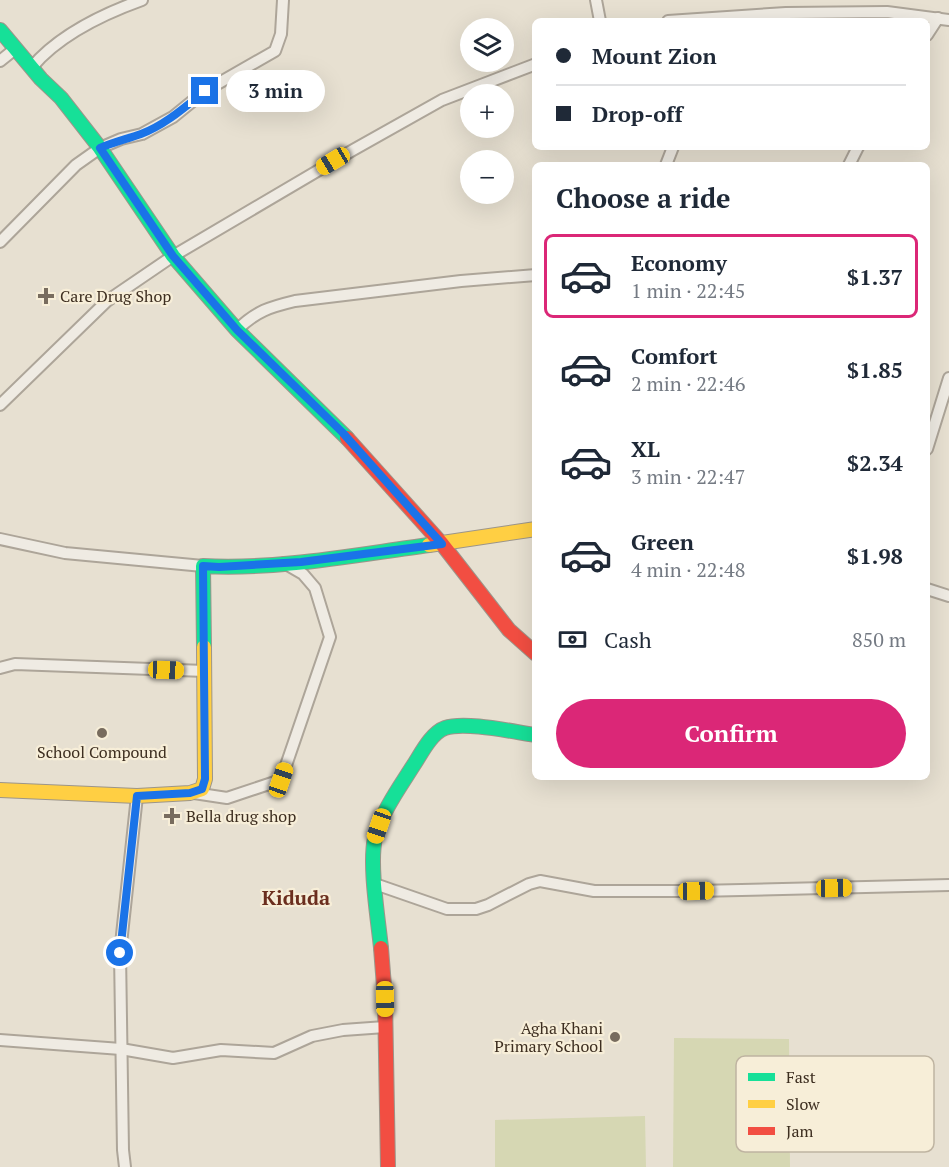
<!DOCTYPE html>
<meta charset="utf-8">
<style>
body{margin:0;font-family:"PT Serif",serif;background:#f2f2f3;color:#1f2937;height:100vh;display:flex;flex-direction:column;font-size:22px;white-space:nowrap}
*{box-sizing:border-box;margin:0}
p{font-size:20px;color:#747a83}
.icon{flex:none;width:33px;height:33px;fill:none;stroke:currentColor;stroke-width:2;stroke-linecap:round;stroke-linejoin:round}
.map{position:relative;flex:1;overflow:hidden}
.sheet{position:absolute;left:532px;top:162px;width:398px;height:618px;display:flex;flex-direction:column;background:#fff;border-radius:9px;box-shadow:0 6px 24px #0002}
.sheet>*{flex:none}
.guide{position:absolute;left:532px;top:18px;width:398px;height:132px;border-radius:9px;box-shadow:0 6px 24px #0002;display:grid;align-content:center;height:132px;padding:0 24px;background:#fff}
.controls{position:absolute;left:460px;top:18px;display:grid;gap:12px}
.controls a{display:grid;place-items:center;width:54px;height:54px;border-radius:50%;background:#fff;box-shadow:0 6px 24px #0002;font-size:30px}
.end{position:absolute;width:27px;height:27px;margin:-14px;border:8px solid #1a73e8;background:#fff;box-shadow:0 0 0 3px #fff}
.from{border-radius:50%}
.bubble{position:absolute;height:42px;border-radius:21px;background:#fff;box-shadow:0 6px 24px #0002;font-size:20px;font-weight:700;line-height:42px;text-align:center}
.car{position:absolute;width:18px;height:36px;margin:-18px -9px;border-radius:8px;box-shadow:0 0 4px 2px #0007;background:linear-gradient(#f5c518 24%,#345 0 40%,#f5c518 0 76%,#345 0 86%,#f5c518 0)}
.guide b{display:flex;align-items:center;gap:21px;height:57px;font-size:22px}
.guide b+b{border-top:2px solid #e0e1e3}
.guide i{width:15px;height:15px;background:#1f2937}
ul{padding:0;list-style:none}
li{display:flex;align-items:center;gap:18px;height:84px;margin:0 12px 9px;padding:0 12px;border:3px solid transparent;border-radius:9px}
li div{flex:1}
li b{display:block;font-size:22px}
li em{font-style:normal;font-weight:700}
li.selected{border-color:#db2777}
li>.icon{width:54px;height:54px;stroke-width:1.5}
h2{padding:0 24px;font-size:27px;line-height:72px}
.pay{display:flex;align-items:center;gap:15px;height:66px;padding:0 24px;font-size:22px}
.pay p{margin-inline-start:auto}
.cta{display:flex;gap:12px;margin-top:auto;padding:12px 24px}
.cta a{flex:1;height:69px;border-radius:36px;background:#db2777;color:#fff;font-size:24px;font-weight:700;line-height:69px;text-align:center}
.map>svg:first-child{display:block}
</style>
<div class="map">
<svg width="949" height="1167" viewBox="0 0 949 1167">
<rect width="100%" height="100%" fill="#e7e0d1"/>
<g fill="#d6d7b3">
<polygon points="674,1038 789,1039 790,1167 673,1167"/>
<polygon points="645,1116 646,1167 495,1167 495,1120"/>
</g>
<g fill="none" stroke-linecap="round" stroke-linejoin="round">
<defs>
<g id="street">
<polyline points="596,0 600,21"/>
<polyline points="668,21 786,13 887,12 949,20"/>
<polyline points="927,35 938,18"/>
<polyline points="0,61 15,49"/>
<path d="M32,67C59,35 103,14 142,0"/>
<polyline points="666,165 673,147"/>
<polyline points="849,165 858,147"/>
<polyline points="0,242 76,165 100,148 121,139 142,134 173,117 205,91 275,51 281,34 283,0"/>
<path d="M237,330C256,311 270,307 295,301L461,281L536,275"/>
<polyline points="0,405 107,301 173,256 353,150 442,100 536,64"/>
<polyline points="927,449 949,378"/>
<polyline points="0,539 65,553 203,566"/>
<polyline points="927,589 949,596"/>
<polyline points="0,668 15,664 205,671"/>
<polyline points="194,793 227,798 281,780 330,637 315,588 303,574 284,563"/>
<polyline points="375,884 447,909 476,909 488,905 529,884 540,881 594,891 696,891 949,885"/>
<polyline points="0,1040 121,1049 173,1058 221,1050 274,1053 312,1036 343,1030 385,1027"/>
<polyline points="125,1167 123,1150 120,953 137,796"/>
</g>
<g id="fast">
<polyline points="0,30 41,79 61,98 100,148 173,256 237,330 347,438"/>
<path d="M204,647L203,566C278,570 354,555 429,545"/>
<path d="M381,948C378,918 369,865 375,838C381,813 399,788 413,766C421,754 431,733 445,728C465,721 514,732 536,735"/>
</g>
<g id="slow">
<polyline points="429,545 536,529"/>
<polyline points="0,790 137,796 190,793 202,789 205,779 204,647"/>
</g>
<g id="jam">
<polyline points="347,438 442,544 509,630 536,654"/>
<polyline points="381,948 385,999 388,1167"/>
</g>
</defs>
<use href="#street" stroke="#ada599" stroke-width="14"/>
<use href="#fast" stroke="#9c958a" stroke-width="16"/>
<use href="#slow" stroke="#9c958a" stroke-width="16"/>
<use href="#jam" stroke="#9c958a" stroke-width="16"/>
<use href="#street" stroke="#efebe3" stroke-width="10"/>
<use href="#fast" stroke="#16e098" stroke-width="14"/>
<use href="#slow" stroke="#ffcf43" stroke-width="14"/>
<use href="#jam" stroke="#f24e42" stroke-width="14"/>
</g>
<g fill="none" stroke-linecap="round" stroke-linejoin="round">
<path stroke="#1a73e8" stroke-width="8" d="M120,953L137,796L190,793L202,789L205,779L203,566L219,567L301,562L442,544L342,432L237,330L173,256L100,148C114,142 127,139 141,134C165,125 185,107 205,91"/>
</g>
<g fill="#786c5e" stroke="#f7eed8" stroke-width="2">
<path d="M43 287h6v6h6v6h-6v6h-6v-6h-6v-6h6z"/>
<circle cx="102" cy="733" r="6"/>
<path d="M169 807h6v6h6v6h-6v6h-6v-6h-6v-6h6z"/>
<circle cx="615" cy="1037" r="6"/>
</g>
<g text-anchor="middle" stroke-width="4.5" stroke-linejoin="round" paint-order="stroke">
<g font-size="16" fill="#3d2e20" stroke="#f7eed8" text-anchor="start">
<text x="60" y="302">Care Drug Shop</text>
<text x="102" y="758" text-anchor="middle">School Compound</text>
<text x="186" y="822">Bella drug shop</text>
<text x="603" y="1034" text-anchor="end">Agha Khani<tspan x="603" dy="18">Primary School</tspan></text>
</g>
<g font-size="20" font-weight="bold" fill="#6b2e1e" stroke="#f7eed8">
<text x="296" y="905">Kiduda</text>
</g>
</g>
<rect x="736" y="1056" width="198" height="96" rx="9" fill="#f7eed8" stroke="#bfb4a1" stroke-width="1.5"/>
<rect x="748" y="1073" width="27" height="8" fill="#16e098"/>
<rect x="748" y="1100" width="27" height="8" fill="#ffcf43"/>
<rect x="748" y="1127" width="27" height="8" fill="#f24e42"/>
<g font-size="16" fill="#3d2e20">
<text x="786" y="1083">Fast</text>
<text x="786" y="1110">Slow</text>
<text x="786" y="1137">Jam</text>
</g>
</svg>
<div class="controls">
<a><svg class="icon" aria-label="layers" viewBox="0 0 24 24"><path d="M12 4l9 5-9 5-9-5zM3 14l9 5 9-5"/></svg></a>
<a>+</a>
<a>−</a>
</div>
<i class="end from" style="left:120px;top:953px"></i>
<i class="end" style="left:205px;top:91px"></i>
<div class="bubble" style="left:226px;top:70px;width:99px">3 min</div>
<i class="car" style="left:333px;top:161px;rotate:239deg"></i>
<i class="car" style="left:166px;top:670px;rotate:92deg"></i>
<i class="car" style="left:281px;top:780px;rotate:19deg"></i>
<i class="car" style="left:379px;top:826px;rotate:199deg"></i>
<i class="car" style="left:834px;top:888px;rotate:89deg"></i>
<i class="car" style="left:696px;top:891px;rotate:89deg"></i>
<i class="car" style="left:385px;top:999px;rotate:179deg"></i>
<div class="guide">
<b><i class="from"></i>Mount Zion</b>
<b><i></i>Drop-off</b>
</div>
<section class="sheet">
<h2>Choose a ride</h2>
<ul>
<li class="selected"><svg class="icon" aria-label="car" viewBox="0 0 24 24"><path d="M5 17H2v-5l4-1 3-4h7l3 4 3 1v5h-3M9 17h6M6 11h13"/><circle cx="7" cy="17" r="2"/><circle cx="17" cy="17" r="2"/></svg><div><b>Economy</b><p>1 min · 22:45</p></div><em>$1.37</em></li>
<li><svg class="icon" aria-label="car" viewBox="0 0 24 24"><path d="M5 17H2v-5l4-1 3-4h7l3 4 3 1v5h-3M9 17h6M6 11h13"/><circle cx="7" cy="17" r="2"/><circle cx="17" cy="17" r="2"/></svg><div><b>Comfort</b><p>2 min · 22:46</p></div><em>$1.85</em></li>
<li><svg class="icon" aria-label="car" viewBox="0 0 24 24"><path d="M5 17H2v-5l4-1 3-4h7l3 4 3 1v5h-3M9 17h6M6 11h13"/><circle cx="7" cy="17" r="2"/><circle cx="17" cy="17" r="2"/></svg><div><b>XL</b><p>3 min · 22:47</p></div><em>$2.34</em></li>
<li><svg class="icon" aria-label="car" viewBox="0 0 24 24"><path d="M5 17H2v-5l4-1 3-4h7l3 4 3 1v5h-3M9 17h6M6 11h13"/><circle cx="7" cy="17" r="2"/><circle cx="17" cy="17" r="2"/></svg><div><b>Green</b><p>4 min · 22:48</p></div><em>$1.98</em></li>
</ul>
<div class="pay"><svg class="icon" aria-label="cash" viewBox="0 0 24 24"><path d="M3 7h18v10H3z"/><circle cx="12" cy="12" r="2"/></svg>Cash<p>850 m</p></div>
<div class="cta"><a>Confirm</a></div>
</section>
</div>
